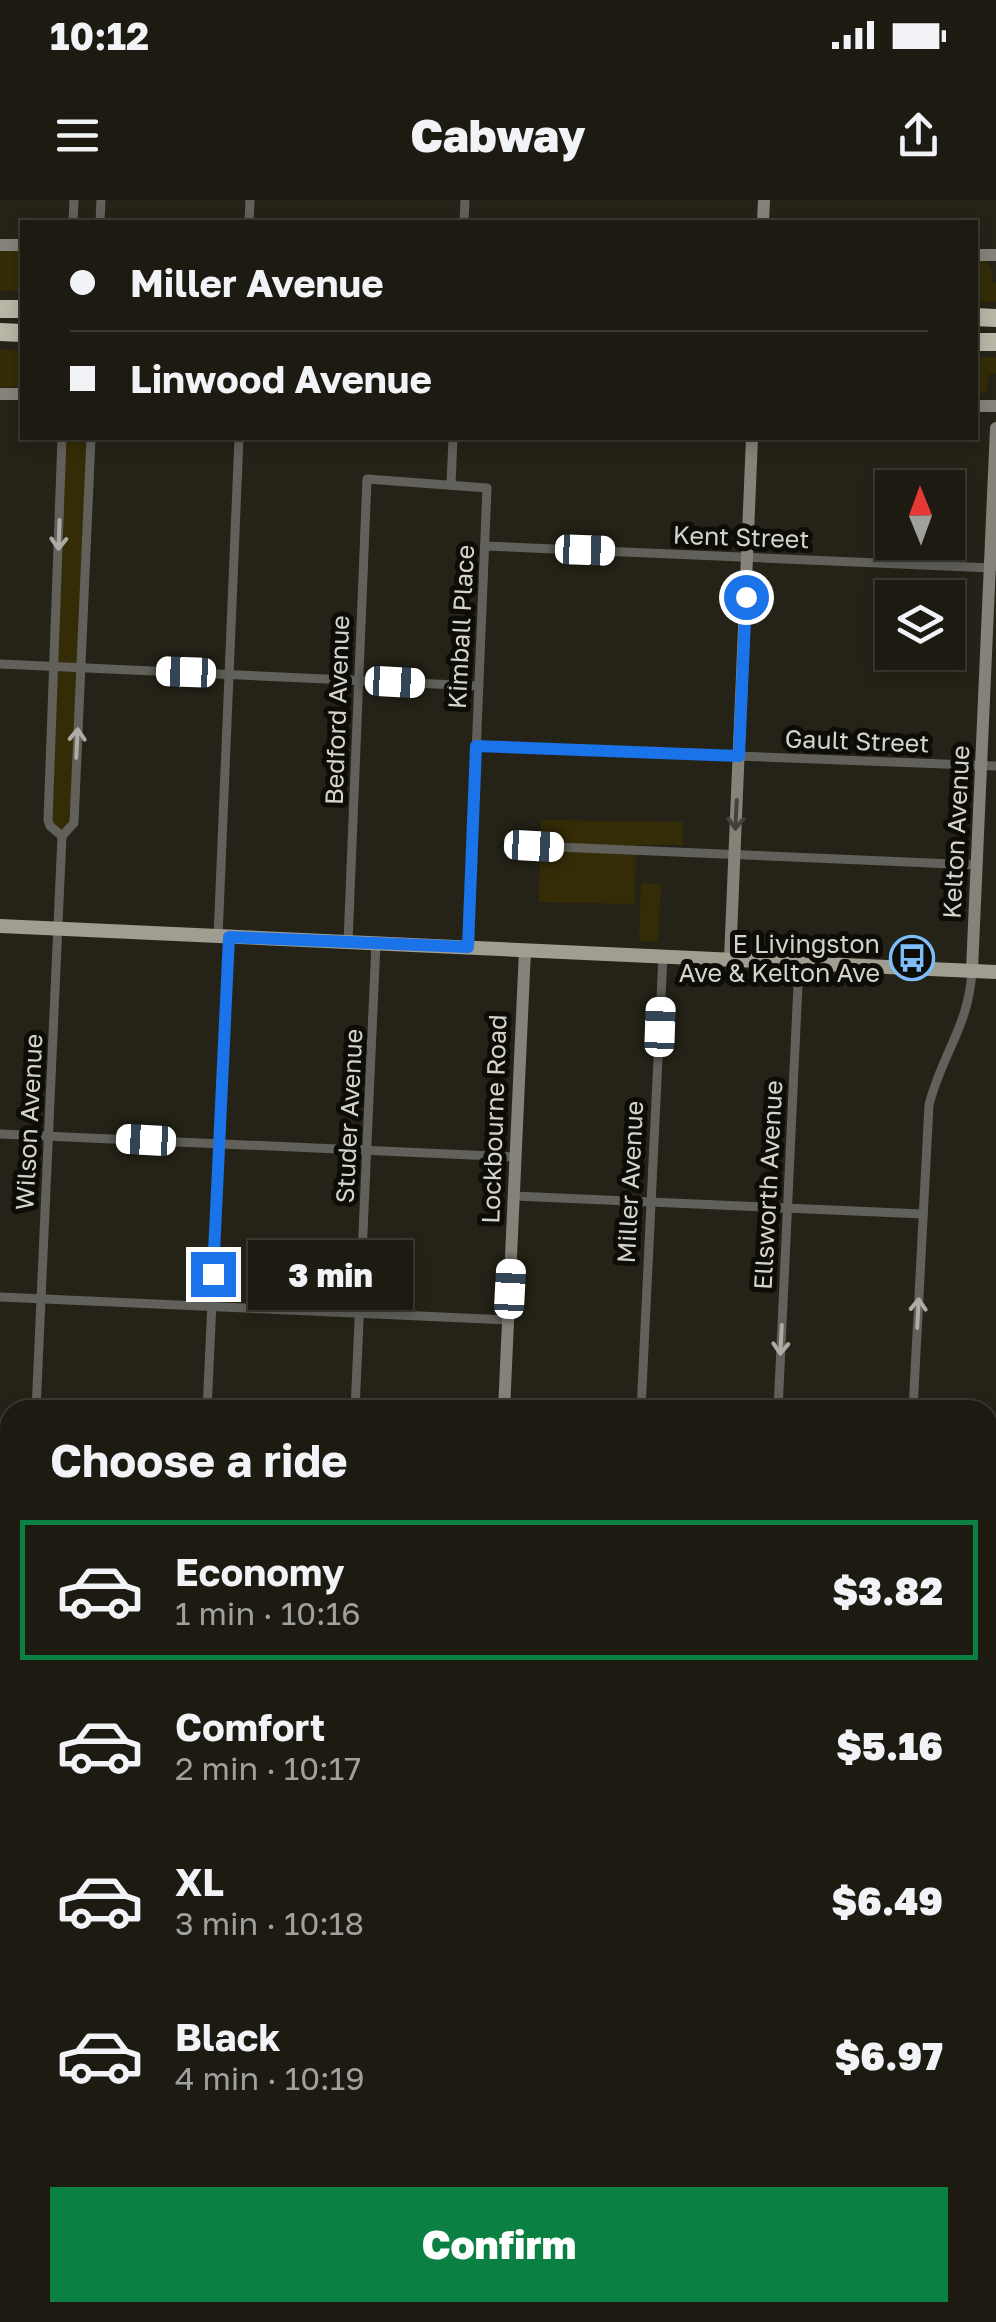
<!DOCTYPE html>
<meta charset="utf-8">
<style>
body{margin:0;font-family:"Golos Text",sans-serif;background:#29271f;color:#f1f3f6;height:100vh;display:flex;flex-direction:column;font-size:38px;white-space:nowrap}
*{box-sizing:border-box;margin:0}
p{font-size:32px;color:#a0a19f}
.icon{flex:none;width:55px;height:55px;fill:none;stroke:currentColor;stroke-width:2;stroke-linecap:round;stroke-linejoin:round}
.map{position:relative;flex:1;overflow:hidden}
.side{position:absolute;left:0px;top:1200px;width:998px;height:922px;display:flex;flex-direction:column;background:#1c1a11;border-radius:30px 30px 0 0;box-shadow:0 5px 15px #0003,0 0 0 2px #3a3831}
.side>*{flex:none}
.banner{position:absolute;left:20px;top:20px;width:958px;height:220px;border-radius:0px;box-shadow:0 5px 15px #0003,0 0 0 2px #3a3831;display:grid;align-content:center;height:220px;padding:0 50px;background:#1c1a11}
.needle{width:65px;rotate:359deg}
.buttons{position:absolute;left:875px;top:270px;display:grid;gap:20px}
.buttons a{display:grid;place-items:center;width:90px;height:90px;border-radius:0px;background:#1c1a11;box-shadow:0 5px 15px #0003,0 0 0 2px #3a3831;font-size:50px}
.end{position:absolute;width:45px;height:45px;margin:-22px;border:12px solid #1a73e8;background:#fff;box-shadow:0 0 0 5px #fff}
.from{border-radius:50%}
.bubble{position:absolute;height:70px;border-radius:0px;background:#1c1a11;box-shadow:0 5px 15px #0003,0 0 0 2px #3a3831;font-size:32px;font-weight:800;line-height:70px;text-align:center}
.car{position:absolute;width:30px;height:60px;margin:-30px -15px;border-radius:12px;box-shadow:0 0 8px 2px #0007;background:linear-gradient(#fff 24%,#345 0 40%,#fff 0 76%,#345 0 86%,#fff 0)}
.banner b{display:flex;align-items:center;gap:35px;height:95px;font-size:38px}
.banner b+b{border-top:2px solid #3a3831}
.banner i{width:25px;height:25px;background:#f1f3f6}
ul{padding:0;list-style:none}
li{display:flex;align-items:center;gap:30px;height:140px;margin:0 20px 15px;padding:0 30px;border:5px solid transparent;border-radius:0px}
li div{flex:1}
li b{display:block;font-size:38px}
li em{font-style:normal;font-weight:800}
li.active{border-color:#0b8043}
li>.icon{width:90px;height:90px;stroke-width:1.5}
h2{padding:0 50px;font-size:45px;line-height:120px}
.primary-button{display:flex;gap:20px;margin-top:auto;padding:20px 50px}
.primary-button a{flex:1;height:115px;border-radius:0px;background:#0b8043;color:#fff;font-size:40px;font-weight:800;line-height:115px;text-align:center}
.status{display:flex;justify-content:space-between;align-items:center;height:70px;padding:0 50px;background:#1c1a11;direction:ltr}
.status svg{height:28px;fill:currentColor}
header{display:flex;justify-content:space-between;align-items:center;height:130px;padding:0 50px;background:#1c1a11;font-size:45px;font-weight:800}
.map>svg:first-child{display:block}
</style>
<div class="status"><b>10:12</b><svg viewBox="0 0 49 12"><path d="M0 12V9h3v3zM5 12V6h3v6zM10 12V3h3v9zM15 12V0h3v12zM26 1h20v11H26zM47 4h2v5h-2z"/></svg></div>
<header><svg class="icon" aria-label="menu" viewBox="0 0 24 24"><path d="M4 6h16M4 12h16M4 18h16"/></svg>Cabway<svg class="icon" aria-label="share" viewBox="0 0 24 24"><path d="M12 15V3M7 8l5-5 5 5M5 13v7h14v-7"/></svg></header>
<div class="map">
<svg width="996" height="2122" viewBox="0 0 996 2122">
<rect width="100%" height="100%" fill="#252317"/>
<g fill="#342c07">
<rect x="0" y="51" width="22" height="40"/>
<polygon points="975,61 983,61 991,67 993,82 996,83 996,102 975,102"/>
<polygon points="0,149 22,151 22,187 0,187"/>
<polygon points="975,157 996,157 996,173 989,174 987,190 976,198"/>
<polygon points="64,238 89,238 72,625 62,635 49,619"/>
<polygon points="541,620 683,622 683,645 636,645 635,704 539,702"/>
<polygon points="641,683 661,684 658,742 639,741"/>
<polygon points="988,1929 996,1929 996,2122 893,2122 894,2113 988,2112"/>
<polygon points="298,2113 450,2112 450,2122 298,2122"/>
<polygon points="747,2113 877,2113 871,2122 757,2122"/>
</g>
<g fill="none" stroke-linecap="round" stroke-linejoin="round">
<g stroke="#61605a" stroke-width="9">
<polyline points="73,22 74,0"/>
<polyline points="100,22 101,0"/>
<polyline points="249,22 250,0"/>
<polyline points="464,22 465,0"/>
<polyline points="451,285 453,238"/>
<polyline points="485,346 992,368"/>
<polyline points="0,464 479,486"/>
<polyline points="476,546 996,566"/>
<polyline points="62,636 50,626 48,620 62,238"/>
<polyline points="534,646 977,665"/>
<polyline points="218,737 239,238"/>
<polyline points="348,742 367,279 487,288 468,747"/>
<polyline points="0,934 516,957"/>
<polyline points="514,996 923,1014"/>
<polyline points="0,1097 508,1120"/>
<polyline points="36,1210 62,636 74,623 91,238"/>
<polyline points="207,1210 229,737"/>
<polyline points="355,1210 376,743"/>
<polyline points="641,1210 663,756"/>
<polyline points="778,1210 799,763"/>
<path d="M913,1210L929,905C942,853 969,827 972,770"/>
<polyline points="0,1258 10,1258"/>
<polyline points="988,1288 996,1287"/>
<polyline points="0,1389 10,1389"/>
<polyline points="0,1519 10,1519"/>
<polyline points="0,1764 10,1765"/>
<polyline points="0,2058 10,1829"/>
<polyline points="164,2122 164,2112"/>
</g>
<g stroke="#858379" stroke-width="12">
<polyline points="763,22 764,0"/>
<polyline points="0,45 22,45"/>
<polyline points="975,55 996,55"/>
<polyline points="0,194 22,194"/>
<polyline points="975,206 996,206"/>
<polyline points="730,759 752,238"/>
<polyline points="972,770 996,228"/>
<polyline points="504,1210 525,750"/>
<polyline points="0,1637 10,1637"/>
<polyline points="988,1665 996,1665"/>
<polyline points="460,2122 460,2112"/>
</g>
<polyline stroke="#a09d91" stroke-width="14" points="0,726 996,772"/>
<g stroke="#b9b6a7" stroke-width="18">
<polyline points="0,109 22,109"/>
<polyline points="975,117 996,118"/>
<polyline points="0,132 22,133"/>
<polyline points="975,142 996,142"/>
</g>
</g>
<defs><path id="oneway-shaft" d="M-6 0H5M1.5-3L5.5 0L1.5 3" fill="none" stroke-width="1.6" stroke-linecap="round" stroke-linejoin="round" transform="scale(2.5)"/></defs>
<g stroke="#acaba4">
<use href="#oneway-shaft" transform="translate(59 335) rotate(92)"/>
<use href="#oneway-shaft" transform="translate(77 543) rotate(-87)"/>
<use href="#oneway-shaft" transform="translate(918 1113) rotate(-87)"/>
<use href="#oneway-shaft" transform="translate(781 1140) rotate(93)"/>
</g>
<use stroke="#43423a" href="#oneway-shaft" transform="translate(736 615) rotate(93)"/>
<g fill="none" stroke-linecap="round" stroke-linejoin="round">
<polyline stroke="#1a73e8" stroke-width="12" points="213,1074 229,737 468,747 476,546 739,556 746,397"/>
</g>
<defs>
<symbol id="bus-ring" viewBox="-11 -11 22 22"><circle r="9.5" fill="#0d0c07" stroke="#7cbef9" stroke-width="1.5"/><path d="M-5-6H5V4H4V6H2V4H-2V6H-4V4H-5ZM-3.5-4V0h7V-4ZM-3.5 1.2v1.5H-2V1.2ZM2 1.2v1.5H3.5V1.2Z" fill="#7cbef9"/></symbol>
</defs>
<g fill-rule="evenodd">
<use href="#bus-ring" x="887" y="733" width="50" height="50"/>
</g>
<g text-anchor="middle" stroke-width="10" stroke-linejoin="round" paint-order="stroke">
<g font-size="25" fill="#d5d4cc" stroke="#0d0c07">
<text transform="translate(741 337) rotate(2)" y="9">Kent Street</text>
<text transform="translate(461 427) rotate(-87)" y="9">Kimball Place</text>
<text transform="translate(337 510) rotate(-88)" y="9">Bedford Avenue</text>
<text transform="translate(857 541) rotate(2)" y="9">Gault Street</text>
<text transform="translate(956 632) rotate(-87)" y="9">Kelton Avenue</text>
<text transform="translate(349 916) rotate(-87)" y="9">Studer Avenue</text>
<text transform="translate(494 919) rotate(-88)" y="9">Lockbourne Road</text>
<text transform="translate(29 922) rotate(-87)" y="9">Wilson Avenue</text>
<text transform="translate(630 982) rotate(-87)" y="9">Miller Avenue</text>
<text transform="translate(768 985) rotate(-87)" y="9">Ellsworth Avenue</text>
</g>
<g font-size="25" fill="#d5d4cc" stroke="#0d0c07" text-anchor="end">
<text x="880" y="753">E Livingston<tspan x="880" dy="29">Ave &amp; Kelton Ave</tspan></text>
</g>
</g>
</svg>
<div class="buttons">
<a><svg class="needle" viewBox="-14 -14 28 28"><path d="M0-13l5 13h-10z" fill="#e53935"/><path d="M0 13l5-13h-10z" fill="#a0a19f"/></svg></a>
<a><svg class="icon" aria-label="layers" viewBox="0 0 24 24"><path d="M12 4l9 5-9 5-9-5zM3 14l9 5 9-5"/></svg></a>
</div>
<i class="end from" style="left:746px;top:397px"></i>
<i class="end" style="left:213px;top:1074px"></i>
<div class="bubble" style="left:248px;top:1040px;width:165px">3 min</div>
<i class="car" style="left:585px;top:350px;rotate:92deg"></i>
<i class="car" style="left:186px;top:472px;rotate:272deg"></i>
<i class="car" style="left:395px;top:482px;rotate:93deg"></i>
<i class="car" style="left:534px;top:646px;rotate:93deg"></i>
<i class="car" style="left:660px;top:827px;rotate:2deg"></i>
<i class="car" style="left:146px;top:940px;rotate:273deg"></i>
<i class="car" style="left:510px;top:1089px;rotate:3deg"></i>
<div class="banner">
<b><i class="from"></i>Miller Avenue</b>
<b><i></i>Linwood Avenue</b>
</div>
<section class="side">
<h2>Choose a ride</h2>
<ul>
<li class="active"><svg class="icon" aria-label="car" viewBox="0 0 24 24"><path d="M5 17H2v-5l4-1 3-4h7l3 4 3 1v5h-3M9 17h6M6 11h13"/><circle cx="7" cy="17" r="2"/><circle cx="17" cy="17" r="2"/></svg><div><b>Economy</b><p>1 min · 10:16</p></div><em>$3.82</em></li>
<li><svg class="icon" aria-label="car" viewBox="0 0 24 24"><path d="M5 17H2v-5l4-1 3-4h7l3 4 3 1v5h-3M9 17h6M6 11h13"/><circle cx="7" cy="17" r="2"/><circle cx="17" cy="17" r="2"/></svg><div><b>Comfort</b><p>2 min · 10:17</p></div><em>$5.16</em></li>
<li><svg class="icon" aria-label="car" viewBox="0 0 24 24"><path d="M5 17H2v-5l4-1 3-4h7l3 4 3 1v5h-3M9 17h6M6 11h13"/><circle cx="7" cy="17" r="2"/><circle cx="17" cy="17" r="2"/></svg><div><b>XL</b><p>3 min · 10:18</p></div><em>$6.49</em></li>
<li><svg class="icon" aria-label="car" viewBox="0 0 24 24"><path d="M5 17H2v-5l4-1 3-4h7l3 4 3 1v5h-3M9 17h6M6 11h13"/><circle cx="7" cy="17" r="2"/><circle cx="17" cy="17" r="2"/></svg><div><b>Black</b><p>4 min · 10:19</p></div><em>$6.97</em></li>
</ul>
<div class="primary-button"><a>Confirm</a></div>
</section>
</div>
